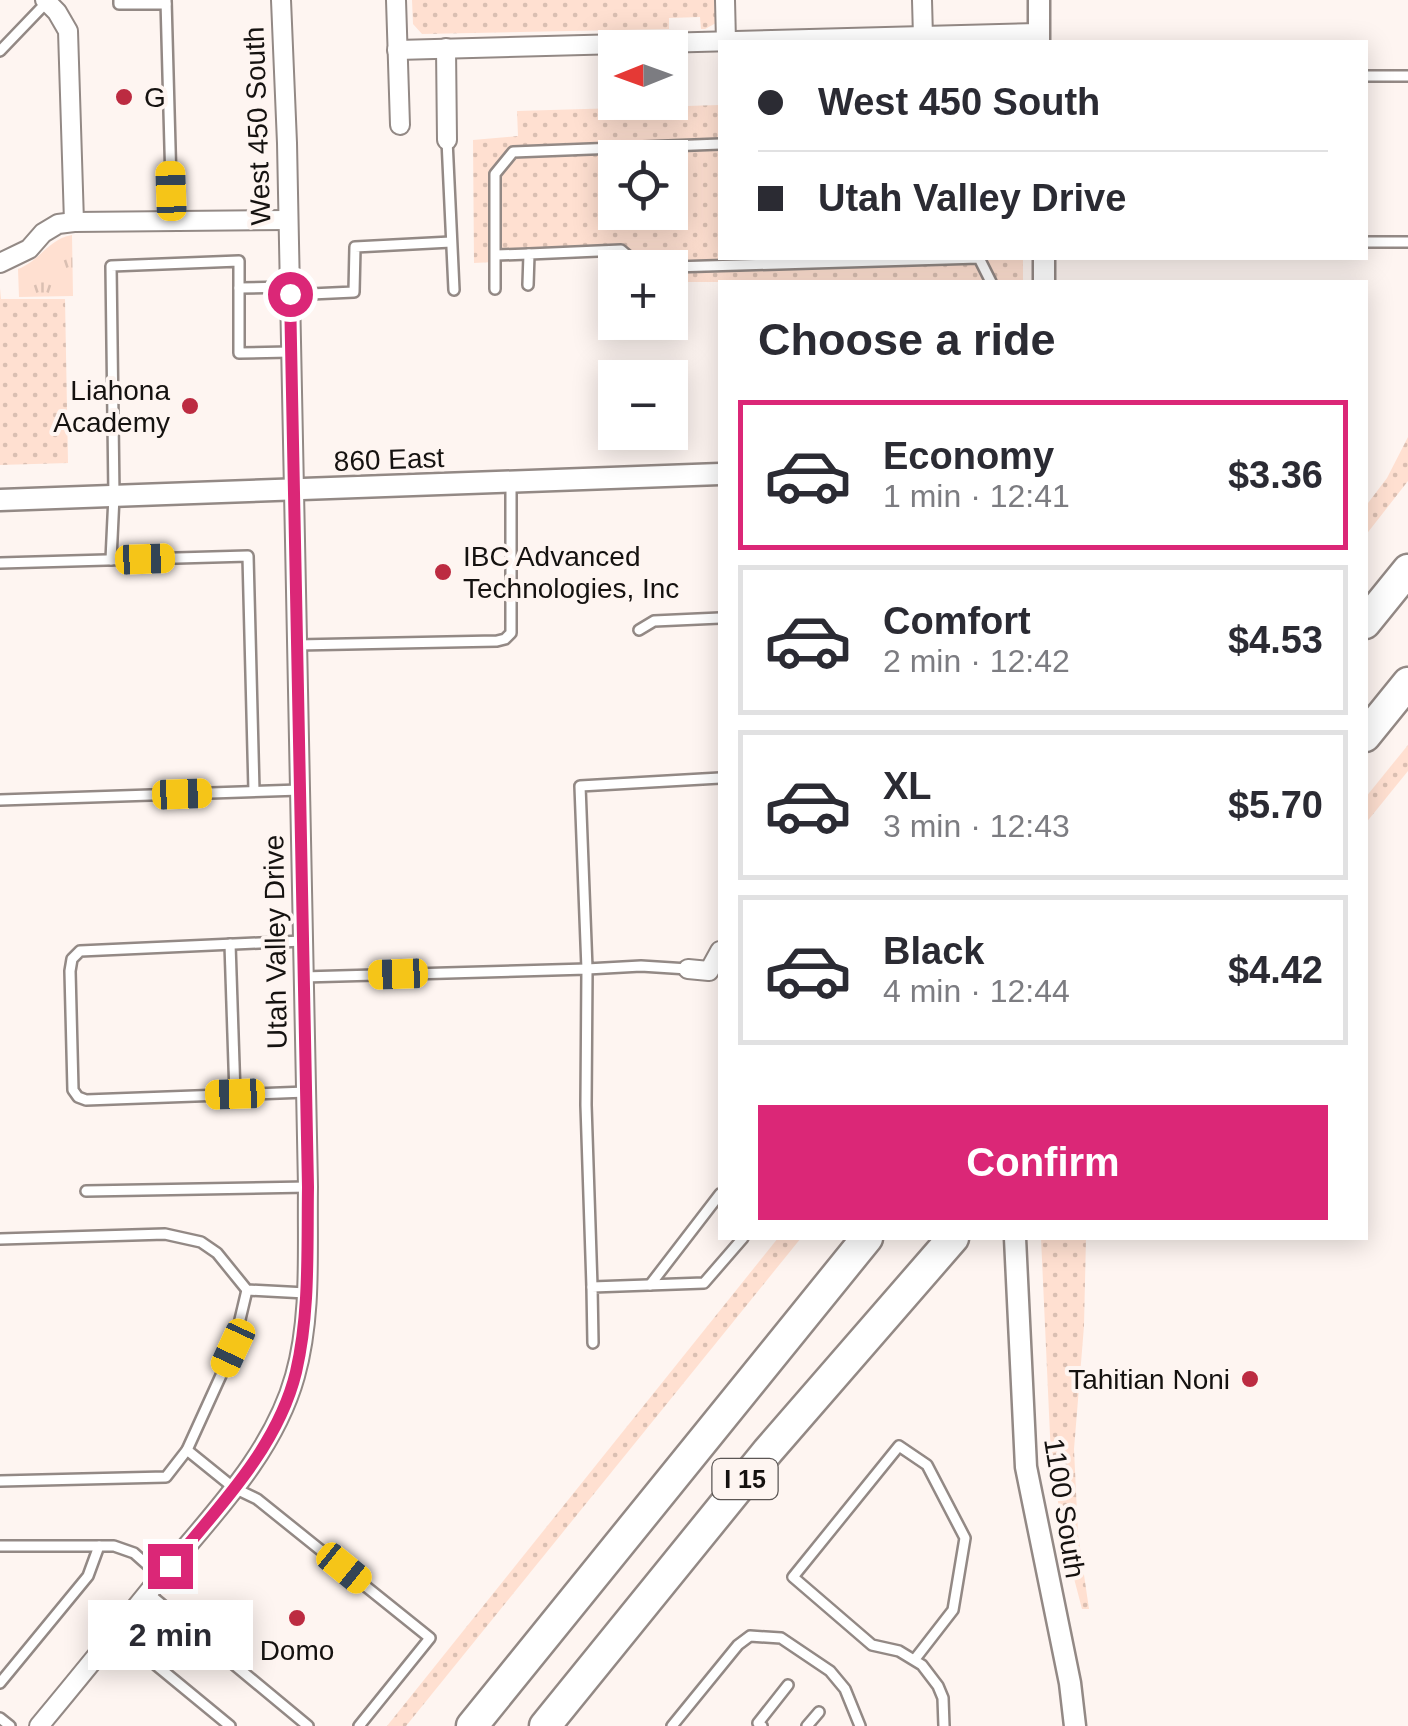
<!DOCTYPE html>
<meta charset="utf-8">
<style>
body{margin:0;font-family:Helvetica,sans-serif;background:#f7f7f7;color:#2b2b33;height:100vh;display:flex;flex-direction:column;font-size:38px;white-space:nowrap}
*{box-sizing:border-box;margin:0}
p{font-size:32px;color:#7c7c81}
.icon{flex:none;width:55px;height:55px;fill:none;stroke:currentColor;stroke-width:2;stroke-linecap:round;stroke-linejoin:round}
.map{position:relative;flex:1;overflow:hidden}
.side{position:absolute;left:718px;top:280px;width:650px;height:960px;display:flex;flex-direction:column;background:#fff;border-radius:0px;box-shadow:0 5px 25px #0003}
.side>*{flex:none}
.guide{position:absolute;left:718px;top:40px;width:650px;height:220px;border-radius:0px;box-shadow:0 5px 25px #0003;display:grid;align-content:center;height:220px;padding:0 40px;background:#fff}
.needle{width:65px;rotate:269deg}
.fabs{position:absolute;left:598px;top:30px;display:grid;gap:20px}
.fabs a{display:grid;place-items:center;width:90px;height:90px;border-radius:0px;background:#fff;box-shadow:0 5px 25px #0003;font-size:50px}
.end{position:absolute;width:45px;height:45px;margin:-22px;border:12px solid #db2777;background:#fff;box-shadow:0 0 0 5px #fff}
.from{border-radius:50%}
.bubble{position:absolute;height:70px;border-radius:0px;background:#fff;box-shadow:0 5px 25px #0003;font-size:32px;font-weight:600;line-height:70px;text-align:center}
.car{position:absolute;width:30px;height:60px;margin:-30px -15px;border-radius:12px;box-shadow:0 0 8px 2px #0007;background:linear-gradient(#f5c518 24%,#345 0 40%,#f5c518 0 76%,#345 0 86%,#f5c518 0)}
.guide b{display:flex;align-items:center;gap:35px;height:95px;font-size:38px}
.guide b+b{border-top:2px solid #e1e1e2}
.guide i{width:25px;height:25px;background:#2b2b33}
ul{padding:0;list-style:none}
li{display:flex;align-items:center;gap:30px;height:150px;margin:0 20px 15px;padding:0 20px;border:5px solid #e1e1e2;border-radius:0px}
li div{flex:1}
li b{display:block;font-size:38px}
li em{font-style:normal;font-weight:600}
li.current{border-color:#db2777}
li>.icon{width:90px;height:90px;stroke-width:1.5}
h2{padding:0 40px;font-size:45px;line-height:120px}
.primary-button{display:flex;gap:20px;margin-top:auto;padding:20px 40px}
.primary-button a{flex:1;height:115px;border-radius:0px;background:#db2777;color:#fff;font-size:40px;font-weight:600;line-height:115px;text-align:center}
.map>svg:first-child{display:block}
</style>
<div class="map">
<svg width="1408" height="1726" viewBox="0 0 1408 1726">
<defs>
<pattern id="grass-dots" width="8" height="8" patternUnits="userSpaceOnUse" patternTransform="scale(2.5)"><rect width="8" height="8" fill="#ffe0d1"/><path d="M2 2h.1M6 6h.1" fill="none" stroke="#dabfb2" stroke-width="1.8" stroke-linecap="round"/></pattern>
<pattern id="park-tufts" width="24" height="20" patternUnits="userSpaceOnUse" patternTransform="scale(2.5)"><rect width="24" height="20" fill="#ffe0d1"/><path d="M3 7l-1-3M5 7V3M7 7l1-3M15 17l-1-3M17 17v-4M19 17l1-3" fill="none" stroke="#dabfb2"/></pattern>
</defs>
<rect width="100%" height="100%" fill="#fef5f1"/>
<g fill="url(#grass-dots)" fill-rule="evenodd">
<polygon points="412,0 715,0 716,23 705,29 701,29 700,17 669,18 669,29 422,34 413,24"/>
<path d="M720,105V258H1023V282H670V268H615V278H603L601,257L474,263L473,140L518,136L517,111ZM615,158H670V212H615Z"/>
<polygon points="0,288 1,299 65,299 68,463 0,465"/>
<polygon points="1408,437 1408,481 1365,536 1365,507 1387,478"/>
<polygon points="1408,745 1408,771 1365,824 1365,798"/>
<polygon points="778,1238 801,1238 406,1726 387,1726"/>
<polygon points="1041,1238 1086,1238 1084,1326 1074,1449 1078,1534 1089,1609 1082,1609 1064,1540 1051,1457"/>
</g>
<path fill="url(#park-tufts)" d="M72,235L73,296L19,297L18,269C40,261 48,239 72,235Z"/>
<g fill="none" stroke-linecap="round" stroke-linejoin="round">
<defs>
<g id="service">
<polyline points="119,0 119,4 166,4"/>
<polyline points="166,0 172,221"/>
<polyline points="0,51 47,2"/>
<polyline points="1365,76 1408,76"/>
<polyline points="447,140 454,290"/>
<polyline points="1365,242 1408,242"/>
<polyline points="496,255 529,254"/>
<polyline points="640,268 979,258 991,282"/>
<polyline points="528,285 529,254 621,250 640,266"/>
<polyline points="239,288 289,287"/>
<polyline points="495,289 495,174 513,152 720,144"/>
<polyline points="289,295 354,292 355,247 451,242"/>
<polyline points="111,560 114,496 111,266 239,261 239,353 290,352"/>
<polyline points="0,563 248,556 254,791"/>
<polyline points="639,630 654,621 720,618"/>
<polyline points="297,645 497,641 505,639 511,633 511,482"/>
<polyline points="0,800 300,790"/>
<polyline points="302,941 80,951 72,959 70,971 73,1090 78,1097 86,1100 306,1092"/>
<polyline points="230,944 235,1095"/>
<polyline points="688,969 641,966 587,969 580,786 720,778"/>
<polyline points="303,977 587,969 586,1105 592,1287"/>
<polyline points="86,1191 308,1187"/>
<polyline points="0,1239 165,1234 201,1242 217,1253 247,1290 306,1293"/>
<polyline points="650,1285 720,1194"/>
<polyline points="593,1343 592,1287 704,1283 743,1238"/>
<polyline points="187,1450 233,1349 247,1290"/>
<polyline points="0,1481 166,1477 187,1450 234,1488 257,1499 430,1638 359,1726"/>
<polyline points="0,1546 114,1546 134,1553 161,1577"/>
<polyline points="148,1593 308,1726"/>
<polyline points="188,1624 156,1665 230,1726"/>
<polyline points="915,1659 953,1610 965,1538 927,1465 899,1446 793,1577 872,1645 899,1651 922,1665 938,1686 943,1698 944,1726"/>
<polyline points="0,1683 88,1576 99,1546"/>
<polyline points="0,1718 10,1726"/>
<polyline points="672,1726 738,1645 750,1636 781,1638 830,1671 845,1689 860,1726"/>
<polyline points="762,1726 758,1723 788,1685"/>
<polyline points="807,1726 819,1712"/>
</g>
<g id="minor">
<polyline points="45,0 57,12 68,31 74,222"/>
<polyline points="396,0 400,125"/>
<polyline points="725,0 726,41"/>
<polyline points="922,0 923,37"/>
<polyline points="446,48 447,140"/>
<polyline points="397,50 1039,33"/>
<polyline points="0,263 29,249 43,233 58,224 74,222 288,220"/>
<polyline points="688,969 709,971 720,951"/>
<path d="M39,1726C80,1677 120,1627 160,1578C210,1517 273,1455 295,1376C312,1316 307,1249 308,1187L287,143L281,0"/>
</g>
<g id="tertiary">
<polyline points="1039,0 1039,42"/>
<polyline points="1044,258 1044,282"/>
<polyline points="0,500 720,474"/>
<polyline points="1015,1238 1026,1467 1070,1683 1075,1726"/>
</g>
<g id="motorway">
<polyline points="1365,623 1408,570"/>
<polyline points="1365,736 1408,683"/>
<polyline points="472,1726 867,1238"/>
<polyline points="545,1726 768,1451 953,1238"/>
</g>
</defs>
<use href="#service" stroke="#938985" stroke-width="14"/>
<use href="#minor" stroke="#938985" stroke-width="22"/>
<use href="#tertiary" stroke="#938985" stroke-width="25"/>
<use href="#motorway" stroke="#938985" stroke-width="35"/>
<use href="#service" stroke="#fff" stroke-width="9"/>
<use href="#minor" stroke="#fff" stroke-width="18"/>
<use href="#tertiary" stroke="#fff" stroke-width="20"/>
<use href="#motorway" stroke="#fff" stroke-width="30"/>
</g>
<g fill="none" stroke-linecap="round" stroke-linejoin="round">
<path stroke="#db2777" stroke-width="12" d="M170,1566C218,1508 278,1447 296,1372C310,1312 307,1248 308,1187L290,294"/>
</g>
<g fill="#bc2b41" stroke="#fef5f1" stroke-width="4">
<circle cx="124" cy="97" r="10"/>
<circle cx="190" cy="406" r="10"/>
<circle cx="443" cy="572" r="10"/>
<circle cx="1250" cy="1379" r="10"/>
<circle cx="297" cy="1618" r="10"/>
</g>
<g text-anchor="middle" stroke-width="8" stroke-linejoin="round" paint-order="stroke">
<rect fill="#fef5f1" stroke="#5b5654" stroke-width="2.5" x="712.5" y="1459" width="65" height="40" rx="8"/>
<g font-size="25" font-weight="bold" fill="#151210">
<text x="745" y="1488">I 15</text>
</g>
<g font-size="28" fill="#151210" stroke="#fef5f1" text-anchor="start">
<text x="144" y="107">G</text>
<text x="170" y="400" text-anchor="end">Liahona<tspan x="170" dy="32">Academy</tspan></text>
<text x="463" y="566">IBC Advanced<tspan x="463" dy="32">Technologies, Inc</tspan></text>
<text x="1230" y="1389" text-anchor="end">Tahitian Noni</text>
<text x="297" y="1660" text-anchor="middle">Domo</text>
</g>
<g font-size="28" fill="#151210" stroke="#fef5f1">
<text transform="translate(257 126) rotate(-92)" y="10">West 450 South</text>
<text transform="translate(389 459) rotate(-2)" y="10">860 East</text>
<text transform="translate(275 942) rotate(-91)" y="10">Utah Valley Drive</text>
<text transform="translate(1065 1508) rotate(81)" y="10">1100 South</text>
</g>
</g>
</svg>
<div class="fabs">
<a><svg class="needle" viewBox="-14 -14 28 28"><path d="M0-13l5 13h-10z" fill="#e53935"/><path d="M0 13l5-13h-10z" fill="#7c7c81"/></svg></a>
<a><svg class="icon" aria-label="locate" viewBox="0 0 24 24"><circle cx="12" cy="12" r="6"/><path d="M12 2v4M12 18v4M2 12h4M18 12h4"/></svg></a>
<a>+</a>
<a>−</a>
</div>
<i class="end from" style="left:290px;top:294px"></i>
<i class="end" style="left:170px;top:1566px"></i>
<div class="bubble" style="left:88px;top:1600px;width:165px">2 min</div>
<i class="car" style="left:171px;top:191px;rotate:358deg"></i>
<i class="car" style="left:145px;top:559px;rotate:88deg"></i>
<i class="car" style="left:182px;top:794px;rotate:88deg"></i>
<i class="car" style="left:398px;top:974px;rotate:268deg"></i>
<i class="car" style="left:235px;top:1094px;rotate:268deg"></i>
<i class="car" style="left:233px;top:1348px;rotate:205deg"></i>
<i class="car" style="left:344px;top:1568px;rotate:129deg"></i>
<div class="guide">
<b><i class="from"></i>West 450 South</b>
<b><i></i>Utah Valley Drive</b>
</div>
<section class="side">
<h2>Choose a ride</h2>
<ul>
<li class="current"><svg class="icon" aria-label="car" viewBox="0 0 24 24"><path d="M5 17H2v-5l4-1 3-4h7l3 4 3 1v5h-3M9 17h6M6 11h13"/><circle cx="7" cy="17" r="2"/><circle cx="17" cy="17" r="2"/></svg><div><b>Economy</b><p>1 min · 12:41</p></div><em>$3.36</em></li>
<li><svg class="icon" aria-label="car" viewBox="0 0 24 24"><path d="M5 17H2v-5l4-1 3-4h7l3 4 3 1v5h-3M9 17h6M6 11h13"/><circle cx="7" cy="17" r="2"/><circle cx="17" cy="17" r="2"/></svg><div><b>Comfort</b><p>2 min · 12:42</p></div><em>$4.53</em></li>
<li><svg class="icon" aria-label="car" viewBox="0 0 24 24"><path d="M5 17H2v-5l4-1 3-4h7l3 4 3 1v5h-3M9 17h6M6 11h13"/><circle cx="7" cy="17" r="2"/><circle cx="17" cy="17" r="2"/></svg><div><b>XL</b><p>3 min · 12:43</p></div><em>$5.70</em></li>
<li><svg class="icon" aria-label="car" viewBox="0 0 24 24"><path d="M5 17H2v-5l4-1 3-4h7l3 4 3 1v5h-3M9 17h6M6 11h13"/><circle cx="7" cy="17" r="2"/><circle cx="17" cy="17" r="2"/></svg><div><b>Black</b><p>4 min · 12:44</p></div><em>$4.42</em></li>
</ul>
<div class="primary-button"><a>Confirm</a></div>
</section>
</div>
